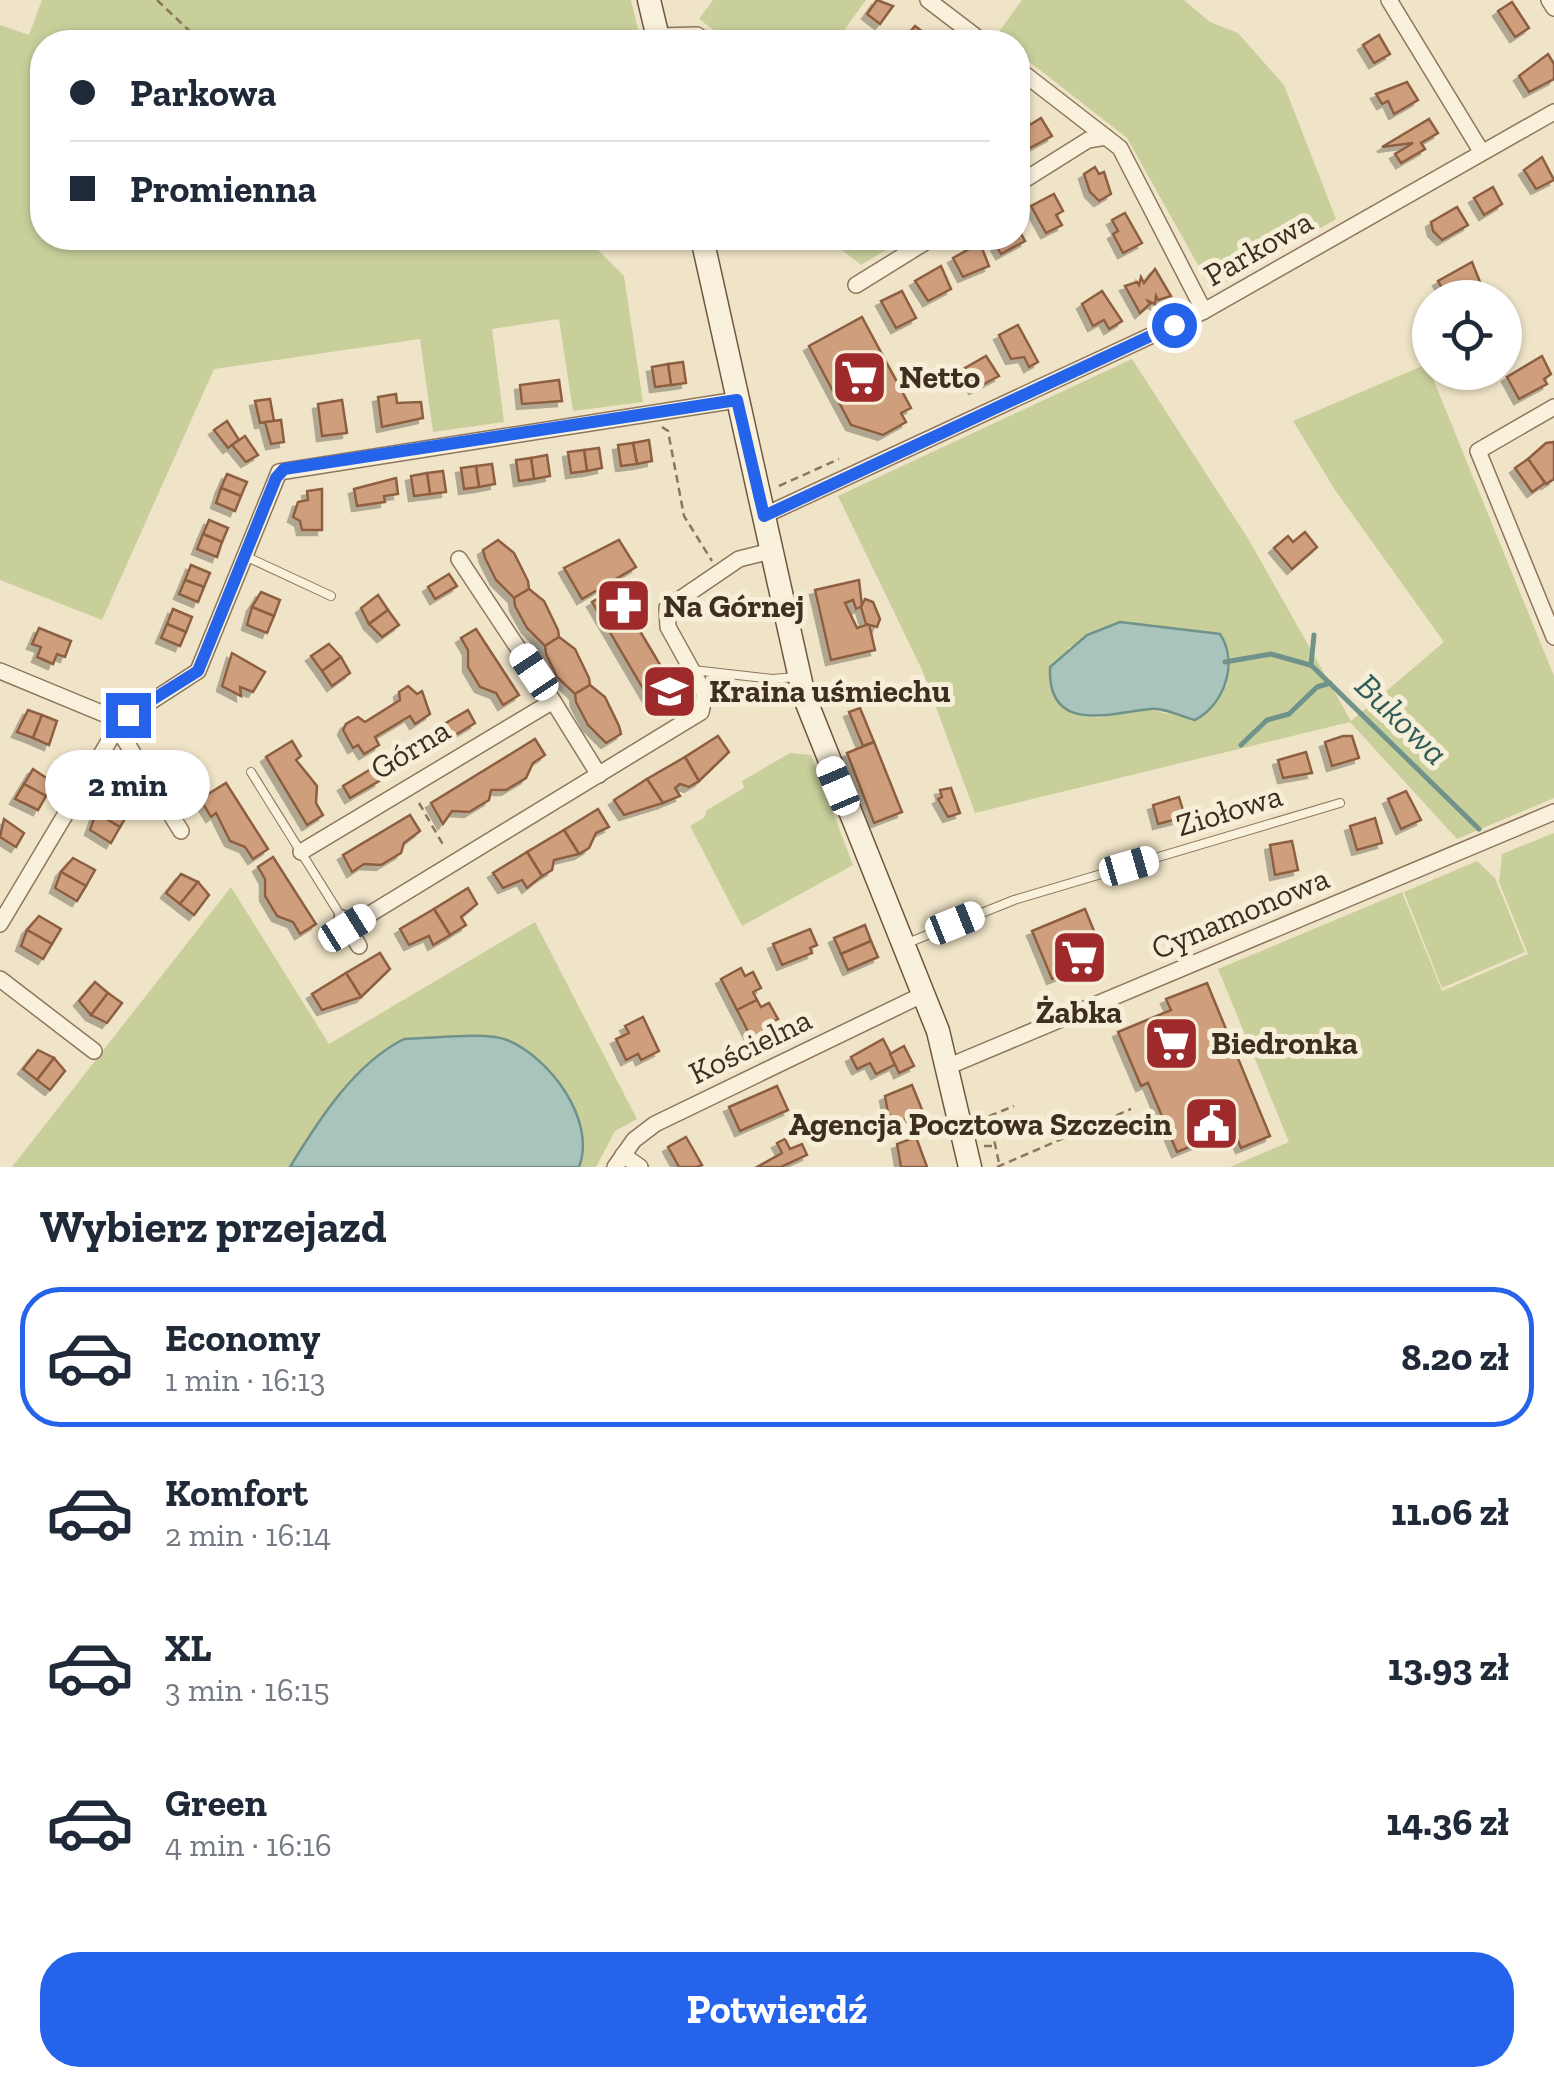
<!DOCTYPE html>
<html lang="pl">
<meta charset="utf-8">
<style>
body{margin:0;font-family:"Zilla Slab",serif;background:#f2f2f3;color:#1f2937;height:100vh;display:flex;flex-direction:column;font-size:38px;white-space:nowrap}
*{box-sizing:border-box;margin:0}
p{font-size:32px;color:#747a83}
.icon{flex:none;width:55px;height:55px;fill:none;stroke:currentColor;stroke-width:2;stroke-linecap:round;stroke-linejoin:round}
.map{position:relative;height:1167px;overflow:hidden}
.panel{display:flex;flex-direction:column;background:#fff;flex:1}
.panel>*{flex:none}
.top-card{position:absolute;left:30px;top:30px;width:1000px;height:220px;border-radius:40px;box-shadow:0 2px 8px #0004;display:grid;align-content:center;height:220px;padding:0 40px;background:#fff}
.tools{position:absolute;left:1412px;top:280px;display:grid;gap:20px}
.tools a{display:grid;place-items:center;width:110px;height:110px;border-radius:50%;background:#fff;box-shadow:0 2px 8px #0004;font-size:50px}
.end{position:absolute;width:45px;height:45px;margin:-22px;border:12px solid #2563eb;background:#fff;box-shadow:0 0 0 5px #fff}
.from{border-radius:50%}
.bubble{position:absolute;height:70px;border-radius:35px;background:#fff;box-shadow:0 2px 8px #0004;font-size:32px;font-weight:800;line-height:70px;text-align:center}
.car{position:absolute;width:30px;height:60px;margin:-30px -15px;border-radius:12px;box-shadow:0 0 8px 2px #0007;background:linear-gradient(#fff 24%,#345 0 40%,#fff 0 76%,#345 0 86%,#fff 0)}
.top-card b{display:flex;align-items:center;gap:35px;height:95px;font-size:38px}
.top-card b+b{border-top:2px solid #e0e1e3}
.top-card i{width:25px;height:25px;background:#1f2937}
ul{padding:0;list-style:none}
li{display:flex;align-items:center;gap:30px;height:140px;margin:0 20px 15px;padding:0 20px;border:5px solid transparent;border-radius:40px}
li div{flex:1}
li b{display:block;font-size:38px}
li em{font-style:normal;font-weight:800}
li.selected{border-color:#2563eb}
li>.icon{width:90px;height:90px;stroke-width:1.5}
h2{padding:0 40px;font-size:45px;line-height:120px}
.action{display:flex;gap:20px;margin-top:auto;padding:20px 40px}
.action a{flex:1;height:115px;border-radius:40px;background:#2563eb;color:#fff;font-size:40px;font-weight:800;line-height:115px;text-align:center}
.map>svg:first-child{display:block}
</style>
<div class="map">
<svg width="1554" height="1167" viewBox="0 0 1554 1167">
<defs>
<filter id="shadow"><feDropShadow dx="-5" dy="5" stdDeviation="0" flood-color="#0004"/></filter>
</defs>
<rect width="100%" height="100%" fill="#f0e4c8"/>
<g fill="#c9cf9b" fill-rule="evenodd">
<polygon points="42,0 631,0 641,42 42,42 42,238 595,238 598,250 624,276 643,402 573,411 559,319 492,329 504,422 433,432 420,339 214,369 102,620 0,580 0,25 29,35"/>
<polygon points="713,0 866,0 839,37 845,42 730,42 699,19"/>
<polygon points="1022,0 1184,0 1210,22 1238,33 1284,85 1336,219 1212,290 1127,138 1018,53 1018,42 1003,42 996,36"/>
<polygon points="827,238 906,238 861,265"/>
<path d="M1132,359L1249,540L1351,721L1444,642L1335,490L1293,421L1427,364L1554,676V798L1457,839L1350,722L975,813L923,672L838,496ZM1120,622L1225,675L1227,685L1168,714L1148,709L1096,718L1066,709L1068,648Z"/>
<polygon points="790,753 811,755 853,865 742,926 690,826 704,818 707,810 744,788 742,781"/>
<polygon points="1554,833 1554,1167 1230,1167 1289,1142 1218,969 1402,892 1442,991 1528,954 1499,882 1502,854"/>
<polygon points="1477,861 1495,878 1525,952 1442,988 1404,892"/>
<polygon points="231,887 329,1044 535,922 637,1119 615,1131 596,1167 12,1167"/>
</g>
<g fill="#a9c4bc" stroke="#6f938a" stroke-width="2.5">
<path d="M1120,622L1220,634C1239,663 1224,705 1195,720C1182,717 1163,707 1150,709C1110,713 1047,735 1050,667L1087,635Z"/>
<path d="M404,1039C430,1039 485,1031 507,1040C549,1057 597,1120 579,1167H290C318,1121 354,1064 404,1039Z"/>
</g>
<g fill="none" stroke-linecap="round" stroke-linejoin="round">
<g stroke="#6f938a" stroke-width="5">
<polyline points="1314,635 1311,665 1479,829"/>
<polyline points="1225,662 1271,654 1310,665"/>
<polyline points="1241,745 1267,720 1289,714 1317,687 1330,683"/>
</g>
</g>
<g fill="#cf9f7d" stroke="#8d5f41" stroke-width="2.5" filter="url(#shadow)">
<polygon points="877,0 893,6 880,24 867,14"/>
<polygon points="1512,2 1529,28 1515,37 1498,11"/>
<polygon points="915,26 936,42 902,42"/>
<polygon points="1379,35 1390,54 1374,63 1363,45"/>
<polygon points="1548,54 1554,64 1554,79 1529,92 1519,76"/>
<polygon points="1407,82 1418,100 1394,114 1388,101 1382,104 1376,94"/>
<polygon points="1041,118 1052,136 1030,148 1019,137 1020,131"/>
<polygon points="1429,119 1438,133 1421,143 1425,149 1401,163 1395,154 1413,143 1382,147"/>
<polygon points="1542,157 1554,180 1536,189 1524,170"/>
<polygon points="1095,167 1099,174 1104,172 1111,194 1099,201 1090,192 1084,174"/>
<polygon points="1493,187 1502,204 1484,215 1474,198"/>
<polygon points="1054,194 1063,211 1056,215 1062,225 1046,233 1031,206"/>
<polygon points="1457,207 1468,225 1442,240 1433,231 1431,222"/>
<polygon points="1125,213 1142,243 1123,253 1113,234 1118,231 1112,220"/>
<polygon points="1018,228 1025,241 1001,254 992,238 1018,238"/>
<polygon points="980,243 989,266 963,277 953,258"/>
<polygon points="1472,262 1484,292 1461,298 1456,284 1443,290 1438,281"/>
<polygon points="941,266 951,289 928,301 915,281"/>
<polygon points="1155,269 1171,296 1158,300 1156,296 1155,304 1148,301 1150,304 1140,313 1125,286 1137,282 1139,285 1141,277 1144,283"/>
<polygon points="902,291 916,318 896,328 881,301"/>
<polygon points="1102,291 1122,321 1109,329 1104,320 1093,326 1082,304"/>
<polygon points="862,317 911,408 901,413 906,422 883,435 851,425 809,346"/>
<polygon points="1018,325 1038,362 1029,367 1024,357 1011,359 999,335"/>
<polygon points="986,356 999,376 974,389 965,368"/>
<polygon points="1542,356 1551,374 1544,379 1547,384 1519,399 1507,377"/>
<polygon points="683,362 686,383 671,385 668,364"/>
<polygon points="668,364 671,385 655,387 652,367"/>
<polygon points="559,380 562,401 522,404 520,385"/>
<polygon points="396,394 397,403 421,402 423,418 382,427 378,397"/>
<polygon points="270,399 274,421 260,423 255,401"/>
<polygon points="342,400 347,433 322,436 318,404"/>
<polygon points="281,420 284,442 271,444 265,422"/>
<polygon points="227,421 239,440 228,448 214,430"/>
<polygon points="245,436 258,455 246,462 232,445"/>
<polygon points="649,440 652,461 637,464 633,443"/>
<polygon points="1554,442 1554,479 1546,484 1528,459 1546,443"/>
<polygon points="633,443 637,464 621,466 618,445"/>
<polygon points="599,448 602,468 587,471 584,450"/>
<polygon points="584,450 587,471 571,473 568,452"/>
<polygon points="547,455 550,476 534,479 531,458"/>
<polygon points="531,458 534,479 519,481 516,460"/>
<polygon points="1528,459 1545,483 1532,492 1515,468"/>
<polygon points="492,464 495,484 479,487 476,466"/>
<polygon points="476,466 479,487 464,489 461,468"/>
<polygon points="443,471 446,492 430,494 427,473"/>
<polygon points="427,473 430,494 414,496 411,476"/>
<polygon points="227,474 247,482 241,496 221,488"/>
<polygon points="396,478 398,494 384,496 385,502 357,506 354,489"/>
<polygon points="221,488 241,496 235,511 216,503"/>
<polygon points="322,489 322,530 302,530 300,521 293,517 298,502 308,500 307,491"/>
<polygon points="209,520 228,528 222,542 203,534"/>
<polygon points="1305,532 1317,547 1292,569 1274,548 1288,536 1293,542"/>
<polygon points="203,534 222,542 217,557 197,549"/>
<polygon points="498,540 514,553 528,581 529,589 514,598 496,580 485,558 483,550"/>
<polygon points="619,540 636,567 582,599 564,568"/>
<polygon points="191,565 210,573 204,587 185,580"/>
<polygon points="449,574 457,586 435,599 428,587"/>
<polygon points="185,580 204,587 198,602 179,594"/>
<polygon points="859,580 862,606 856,609 853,600 845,603 857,628 869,624 875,650 831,660 815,590"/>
<polygon points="529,589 544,601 558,630 559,637 545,646 527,628 515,606 514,598"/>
<polygon points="615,589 678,695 655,709 592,602"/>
<polygon points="261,592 280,600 274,616 252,607"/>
<polygon points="378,595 388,610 369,624 361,608"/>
<polygon points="865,599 873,602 880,619 877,627 866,624 861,607"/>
<polygon points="252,607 274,616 267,633 247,625"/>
<polygon points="173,609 192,617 186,632 167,624"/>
<polygon points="388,610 399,625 382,637 369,624"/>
<polygon points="167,624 186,632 180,646 161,638"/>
<polygon points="39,628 71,641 65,657 57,654 53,664 37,657 41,647 32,644"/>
<polygon points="476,629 519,695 503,705 496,693 480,687 468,667 468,650 461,638"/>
<polygon points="559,637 575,649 589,678 590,685 575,694 557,677 546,654 545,646"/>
<polygon points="329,644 341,657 322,671 311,656"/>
<polygon points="232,653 265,672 253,692 240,687 241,696 222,686"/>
<polygon points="341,657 350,673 332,686 322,671"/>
<polygon points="590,685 605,697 619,726 621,734 606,743 588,725 576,702 575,694"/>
<polygon points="408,686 417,694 422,691 430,714 415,724 410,716 375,737 379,745 364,754 358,745 353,748 343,730 346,724 358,717 365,722 400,700 399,692"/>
<polygon points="860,708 874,742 863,746 849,712"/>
<polygon points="28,710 42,715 33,738 17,732"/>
<polygon points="468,710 475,723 447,740 439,727"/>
<polygon points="42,715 57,721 49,745 33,738"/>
<polygon points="718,736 729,752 699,781 685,757"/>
<polygon points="1343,736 1352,736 1359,758 1332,766 1325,742"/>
<polygon points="535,739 545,755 533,763 526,778 506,790 491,790 489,800 469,812 452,811 443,824 431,803"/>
<polygon points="292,741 301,756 296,760 317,786 316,803 323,815 307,825 266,757"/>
<polygon points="874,742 902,812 874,823 847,753"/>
<polygon points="1306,752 1312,773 1283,778 1278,760"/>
<polygon points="685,757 699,781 689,787 680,784 675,788 680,796 663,803 647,779"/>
<polygon points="33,769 54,783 46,796 24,784"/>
<polygon points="371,769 379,781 350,798 343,786"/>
<polygon points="647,779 663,803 624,815 614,800"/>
<polygon points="226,783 268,849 253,859 245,847 230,841 216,813 211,817 200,799"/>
<polygon points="24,784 46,796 38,810 15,799"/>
<polygon points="951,788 960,813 948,817 938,799 942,797 940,790"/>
<polygon points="1406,791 1421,820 1401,829 1388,799"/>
<polygon points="1179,797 1185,817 1158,824 1153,805"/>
<polygon points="107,800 129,812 120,827 96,813"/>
<polygon points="598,809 609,827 596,833 589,848 579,854 564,830"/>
<polygon points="96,813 120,827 111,843 90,830"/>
<polygon points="410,815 420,831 404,843 401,853 381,865 364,864 352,872 343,855"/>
<polygon points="1375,818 1382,843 1357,850 1350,826"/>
<polygon points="4,819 24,833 16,847 0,837"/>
<polygon points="564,830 579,854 554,860 552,870 542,876 527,852"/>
<polygon points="1292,841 1298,870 1275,875 1270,845"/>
<polygon points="527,852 542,876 527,888 522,880 503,888 493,873"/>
<polygon points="273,857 316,924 300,934 293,922 277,916 265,896 265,879 258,867"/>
<polygon points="73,858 95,870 86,886 61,872"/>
<polygon points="61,872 86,886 77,901 55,888"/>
<polygon points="181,874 198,882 180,904 166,893"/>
<polygon points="198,882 209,895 194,915 180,904"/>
<polygon points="468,888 477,904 461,917 466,925 450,935 434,909"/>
<polygon points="434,909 450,935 433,945 429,936 409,945 400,929"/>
<polygon points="1085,909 1105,958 1052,979 1032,931"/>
<polygon points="39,916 61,929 52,944 27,930"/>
<polygon points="865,925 871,941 841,954 834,938"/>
<polygon points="810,929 817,945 810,948 812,953 782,965 773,944"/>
<polygon points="27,930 52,944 43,959 21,946"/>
<polygon points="871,941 878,957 848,970 841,954"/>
<polygon points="380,953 390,969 361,997 346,973"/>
<polygon points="741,968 745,976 753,972 761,988 753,992 757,1000 737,1010 721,979"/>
<polygon points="346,973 361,997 322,1010 312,994"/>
<polygon points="95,982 108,993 91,1015 79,1001"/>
<polygon points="1207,983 1270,1136 1241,1148 1233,1129 1177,1152 1148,1083 1141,1086 1118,1032 1171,1010 1166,999"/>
<polygon points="108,993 122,1003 107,1023 91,1015"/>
<polygon points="757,1000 761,1007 769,1003 778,1019 770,1023 774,1031 753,1041 737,1010"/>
<polygon points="643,1017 659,1051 641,1060 638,1054 626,1060 616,1039 629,1033 625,1026"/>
<polygon points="883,1039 896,1064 876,1074 870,1063 857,1069 851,1057"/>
<polygon points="904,1046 914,1066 899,1073 890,1054"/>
<polygon points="38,1050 54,1058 37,1080 23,1069"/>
<polygon points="54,1058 65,1071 50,1090 37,1080"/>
<polygon points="912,1085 923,1112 896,1123 888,1113 885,1096"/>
<polygon points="777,1086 788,1110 740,1131 729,1107"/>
<polygon points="686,1137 702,1165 697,1167 679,1167 668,1147"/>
<polygon points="916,1137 927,1167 901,1167 897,1144"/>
<polygon points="785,1139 790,1149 802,1144 807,1155 781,1167 757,1167 782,1153 777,1143"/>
</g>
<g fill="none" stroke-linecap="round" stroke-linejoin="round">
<defs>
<g id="lane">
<polyline points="245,556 331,596"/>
<polyline points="693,670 772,679 798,677"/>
<polyline points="251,772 342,918"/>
<polyline points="905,944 1014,900 1340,803"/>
</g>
<g id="street">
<polyline points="928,0 983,42"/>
<polyline points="1389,0 1481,151"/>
<polyline points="1549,0 1554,8"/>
<polyline points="658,36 697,35 707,42"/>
<polyline points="1018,69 1120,148 1204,311"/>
<polyline points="1018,184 1088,140 1106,137"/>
<polyline points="856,285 932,238"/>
<polyline points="1554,407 1478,451 1554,637"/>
<polyline points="763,516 1204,311 1554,112"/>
<polyline points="459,559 553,701"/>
<polyline points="0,671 121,721"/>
<polyline points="114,732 123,737 181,831"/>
<polyline points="301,852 553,701 599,775"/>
<polyline points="342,918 359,946"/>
<polyline points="0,924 121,721 198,671 279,472 737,400"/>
<polyline points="347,928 701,712 705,694 668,627 667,608 739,559 771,551"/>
<polyline points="0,979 94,1051"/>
<polyline points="947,1067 1554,812"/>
<polyline points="623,1155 640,1167"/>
<polyline points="615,1167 634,1140 655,1124 924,994"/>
</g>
<g id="secondary">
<polyline points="649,0 659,42"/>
<polyline points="702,238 804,696 938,1031 970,1167"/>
</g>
</defs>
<use href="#lane" stroke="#8d765c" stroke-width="10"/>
<use href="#street" stroke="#8d765c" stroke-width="18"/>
<use href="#secondary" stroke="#6f573f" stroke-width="25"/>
<g stroke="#8d765c" stroke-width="2.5" stroke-dasharray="8 5" stroke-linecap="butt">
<polyline points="157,0 201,42"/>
<polyline points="662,427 668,431 684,516 712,561"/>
<polyline points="779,486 839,459"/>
<polyline points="419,803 445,848"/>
<polyline points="989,1116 999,1163"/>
<polyline points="977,1121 1014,1106"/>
<polyline points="984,1146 994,1146"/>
<polyline points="997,1167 1131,1109"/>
</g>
<use href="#lane" stroke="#faf1dc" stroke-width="8"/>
<use href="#street" stroke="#faf1dc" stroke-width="15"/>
<use href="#secondary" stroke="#faf1dc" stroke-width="22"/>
</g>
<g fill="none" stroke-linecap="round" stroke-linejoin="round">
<polyline stroke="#2563eb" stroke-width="12" points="128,715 198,671 276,478 284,469 737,400 764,516 1174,325"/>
</g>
<defs>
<symbol id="supermarket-square" viewBox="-11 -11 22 22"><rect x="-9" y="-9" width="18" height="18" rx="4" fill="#9e2a2b" stroke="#f7eed8"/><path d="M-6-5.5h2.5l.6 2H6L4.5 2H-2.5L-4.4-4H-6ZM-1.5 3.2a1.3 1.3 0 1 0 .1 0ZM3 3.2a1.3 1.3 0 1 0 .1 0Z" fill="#fff"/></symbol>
<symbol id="pharmacy-square" viewBox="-11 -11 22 22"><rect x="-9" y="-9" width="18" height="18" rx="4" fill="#9e2a2b" stroke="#f7eed8"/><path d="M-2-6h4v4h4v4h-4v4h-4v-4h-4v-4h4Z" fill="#fff"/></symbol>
<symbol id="school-square" viewBox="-11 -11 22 22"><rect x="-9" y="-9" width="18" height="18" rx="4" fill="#9e2a2b" stroke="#f7eed8"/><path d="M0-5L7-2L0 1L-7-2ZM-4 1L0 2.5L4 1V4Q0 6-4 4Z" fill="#fff"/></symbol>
<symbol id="civic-square" viewBox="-11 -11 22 22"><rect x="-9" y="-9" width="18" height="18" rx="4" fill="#9e2a2b" stroke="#f7eed8"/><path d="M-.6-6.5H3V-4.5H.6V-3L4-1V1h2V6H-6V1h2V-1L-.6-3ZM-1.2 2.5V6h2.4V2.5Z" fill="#fff"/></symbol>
</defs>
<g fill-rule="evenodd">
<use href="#supermarket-square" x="828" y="346" width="63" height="63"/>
<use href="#pharmacy-square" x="592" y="574" width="63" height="63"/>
<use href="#school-square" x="638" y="660" width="63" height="63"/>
<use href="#supermarket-square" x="1048" y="926" width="63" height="63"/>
<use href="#supermarket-square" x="1140" y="1012" width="63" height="63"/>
<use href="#civic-square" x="1180" y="1092" width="63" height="63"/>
</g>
<g text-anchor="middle" stroke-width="10" stroke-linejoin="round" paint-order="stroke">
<g font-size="32" fill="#3d2e20" stroke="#f7eed8">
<text transform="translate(1258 248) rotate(-30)" y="11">Parkowa</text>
<text transform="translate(410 749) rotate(-31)" y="11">Górna</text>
<text transform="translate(1229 810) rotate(-17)" y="11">Ziołowa</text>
<text transform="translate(1240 913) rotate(-23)" y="11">Cynamonowa</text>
<text transform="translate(750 1046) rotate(-26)" y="11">Kościelna</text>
</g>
<g font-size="32" font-weight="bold" fill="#3d2e20" stroke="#f7eed8" text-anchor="start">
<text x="899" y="388">Netto</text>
<text x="663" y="617">Na Górnej</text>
<text x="709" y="702">Kraina uśmiechu</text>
<text x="1079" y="1023" text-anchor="middle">Żabka</text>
<text x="1211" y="1054">Biedronka</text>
<text x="1172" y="1135" text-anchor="end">Agencja Pocztowa Szczecin</text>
</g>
<g font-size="35" font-style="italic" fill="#2f5d5a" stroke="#f7eed8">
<text transform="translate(1402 719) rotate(44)" y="12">Bukowa</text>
</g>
</g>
</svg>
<div class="tools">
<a><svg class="icon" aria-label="locate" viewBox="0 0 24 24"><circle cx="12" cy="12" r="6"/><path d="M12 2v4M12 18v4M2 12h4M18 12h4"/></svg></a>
</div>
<i class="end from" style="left:1174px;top:325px"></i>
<i class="end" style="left:128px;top:715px"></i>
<div class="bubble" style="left:45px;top:750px;width:165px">2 min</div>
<i class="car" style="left:534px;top:672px;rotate:326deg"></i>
<i class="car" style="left:838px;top:786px;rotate:337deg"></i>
<i class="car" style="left:1129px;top:866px;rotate:74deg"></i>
<i class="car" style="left:955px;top:923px;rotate:68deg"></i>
<i class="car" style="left:347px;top:928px;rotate:58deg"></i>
<div class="top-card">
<b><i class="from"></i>Parkowa</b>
<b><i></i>Promienna</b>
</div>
</div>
<section class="panel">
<h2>Wybierz przejazd</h2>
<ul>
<li class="selected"><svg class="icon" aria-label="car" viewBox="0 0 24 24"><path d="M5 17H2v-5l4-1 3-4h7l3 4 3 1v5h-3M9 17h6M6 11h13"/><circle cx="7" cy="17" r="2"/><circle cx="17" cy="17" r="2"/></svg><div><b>Economy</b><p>1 min · 16:13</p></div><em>8.20 zł</em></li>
<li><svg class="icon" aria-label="car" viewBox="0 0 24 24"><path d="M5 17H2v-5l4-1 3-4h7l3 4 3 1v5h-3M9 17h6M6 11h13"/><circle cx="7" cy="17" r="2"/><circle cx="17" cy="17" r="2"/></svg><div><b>Komfort</b><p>2 min · 16:14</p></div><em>11.06 zł</em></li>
<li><svg class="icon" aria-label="car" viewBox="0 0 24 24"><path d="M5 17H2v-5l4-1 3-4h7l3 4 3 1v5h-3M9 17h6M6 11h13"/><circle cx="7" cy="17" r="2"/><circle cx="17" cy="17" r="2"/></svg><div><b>XL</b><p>3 min · 16:15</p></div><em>13.93 zł</em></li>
<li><svg class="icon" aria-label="car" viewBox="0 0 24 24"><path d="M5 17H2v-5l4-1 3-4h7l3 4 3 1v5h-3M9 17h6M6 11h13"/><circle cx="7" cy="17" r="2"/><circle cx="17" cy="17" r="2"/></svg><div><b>Green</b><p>4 min · 16:16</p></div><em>14.36 zł</em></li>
</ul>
<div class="action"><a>Potwierdź</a></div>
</section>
